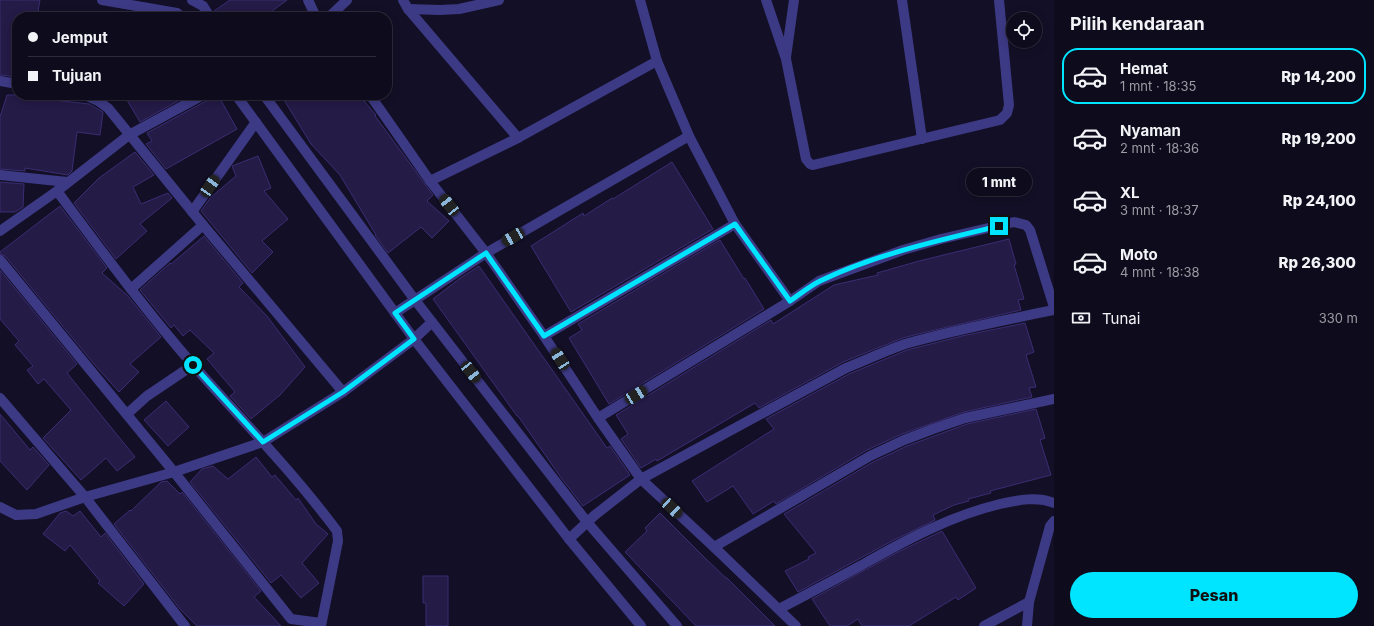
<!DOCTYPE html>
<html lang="id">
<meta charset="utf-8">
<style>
body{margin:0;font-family:Inter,sans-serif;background:#171425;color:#f1f3f6;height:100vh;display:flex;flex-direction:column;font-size:15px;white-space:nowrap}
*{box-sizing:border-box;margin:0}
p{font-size:13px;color:#9b9ba3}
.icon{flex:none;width:22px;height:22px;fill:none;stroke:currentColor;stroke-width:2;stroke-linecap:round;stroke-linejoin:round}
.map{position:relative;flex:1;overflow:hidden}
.drawer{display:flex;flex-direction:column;background:#0e0b1c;width:320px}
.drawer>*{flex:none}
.hud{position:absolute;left:12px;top:12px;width:380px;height:88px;border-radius:16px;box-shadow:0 2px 10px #0003,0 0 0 1px #2e2b3b;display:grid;align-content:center;height:88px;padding:0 16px;background:#0e0b1c}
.controls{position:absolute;left:1006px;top:12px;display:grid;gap:8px}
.controls a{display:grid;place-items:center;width:36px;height:36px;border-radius:50%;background:#0e0b1c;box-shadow:0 2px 10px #0003,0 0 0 1px #2e2b3b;font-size:20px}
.end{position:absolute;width:18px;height:18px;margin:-9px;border:5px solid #00e5ff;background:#111;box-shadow:0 0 0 2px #111}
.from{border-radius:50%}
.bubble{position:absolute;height:28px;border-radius:14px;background:#0e0b1c;box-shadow:0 2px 10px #0003,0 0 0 1px #2e2b3b;font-size:13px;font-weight:800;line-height:28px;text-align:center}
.car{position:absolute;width:12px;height:24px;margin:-12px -6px;border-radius:5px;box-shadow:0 0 3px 1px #0007;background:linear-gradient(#222 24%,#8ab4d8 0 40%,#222 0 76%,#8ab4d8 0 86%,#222 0)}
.hud b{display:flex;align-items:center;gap:14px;height:38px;font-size:15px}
.hud b+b{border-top:1px solid #2e2b3b}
.hud i{width:10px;height:10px;background:#f1f3f6}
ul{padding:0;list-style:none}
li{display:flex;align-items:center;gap:12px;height:56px;margin:0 8px 6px;padding:0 8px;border:2px solid transparent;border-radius:16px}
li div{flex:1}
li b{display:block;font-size:15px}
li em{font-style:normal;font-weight:800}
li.current{border-color:#00e5ff}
li>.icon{width:36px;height:36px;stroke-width:1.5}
h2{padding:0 16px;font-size:18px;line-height:48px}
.pay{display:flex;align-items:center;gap:10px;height:44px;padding:0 16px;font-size:15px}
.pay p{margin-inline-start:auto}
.button{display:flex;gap:8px;margin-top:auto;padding:8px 16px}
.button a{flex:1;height:46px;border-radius:24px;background:#00e5ff;color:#111;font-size:16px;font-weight:800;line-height:46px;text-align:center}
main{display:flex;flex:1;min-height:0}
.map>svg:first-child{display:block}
</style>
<main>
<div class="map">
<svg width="1054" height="626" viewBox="0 0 1054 626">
<rect width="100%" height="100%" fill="#130f26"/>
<g fill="#241b47" stroke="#3b2d73">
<polygon points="0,0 40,0 37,17 17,17 17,77 0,75"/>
<polygon points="230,0 287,0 264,17 216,17 214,11"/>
<polygon points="7,95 27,95 27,97 89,104 103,112 100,135 77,132 72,171 68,175 25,168 25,171 0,169 0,117"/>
<polygon points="124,95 189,95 140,122"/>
<polygon points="209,95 218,95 237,129 166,169 146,144 152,141 147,133 206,101"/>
<polygon points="281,95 359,95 375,114 376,115 375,116 433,195 427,201 449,221 432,238 421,227 388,253 375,235 376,235 340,175 311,144"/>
<polygon points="135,152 154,175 133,187 141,204 168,193 172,198 140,224 147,231 116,259 74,203 99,178"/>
<polygon points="258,156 271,188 264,191 288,219 262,241 273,252 252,273 201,211 211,197 236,176 232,166"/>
<polygon points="672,162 713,229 571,312 531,246 583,213 584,216 612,198 613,199"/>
<polygon points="0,182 24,184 23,207 15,212 0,212"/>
<polygon points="60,206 107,268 102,273 127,295 161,337 130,364 139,372 119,392 94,364 5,256 0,254 0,252"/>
<polygon points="204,236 243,283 239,287 267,316 305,367 280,395 251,419 230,396 235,392 207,359 214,353 190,330 183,336 174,325 171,328 140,290 170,263 171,264"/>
<polygon points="1009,239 1016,264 1014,265 1024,299 1018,300 1021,310 922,333 903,338 880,347 843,362 759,408 755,403 657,461 656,459 641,468 621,439 628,434 616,415 771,320 773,324 834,285 878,275 877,273 919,261"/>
<polygon points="720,240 744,279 745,278 764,309 609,404 569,338 582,330 578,324"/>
<polygon points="479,266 607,448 610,446 630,475 583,506 562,479 518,416 517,416 433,299 459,279"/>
<polygon points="0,270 77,364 67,373 135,457 117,471 106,458 81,480 43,438 71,410 44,379 38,384 27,370 33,366 15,345 19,341 0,319"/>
<polygon points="1025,323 1034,352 1026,355 1036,387 1029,388 1032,397 964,412 902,434 867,450 776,504 774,501 753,514 733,486 707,502 692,481 774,429 766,419 849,374 907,350 962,336"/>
<polygon points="166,401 189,427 168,446 144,420"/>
<polygon points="1036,409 1045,438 1040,440 1051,475 990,491 991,493 968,499 969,501 954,505 933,515 935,520 892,541 798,592 785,571 809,559 808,557 816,553 784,514 873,462 907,446 967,424"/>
<polygon points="0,414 30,450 33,447 49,465 27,490 0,461"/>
<polygon points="256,457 272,477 275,475 296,500 298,498 316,524 328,534 302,563 319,583 301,598 281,575 271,583 190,482 202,469 213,466 228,479"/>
<polygon points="167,481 180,494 182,492 261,591 254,597 281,626 197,626 180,609 114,524 130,510 131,511 161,482"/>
<polygon points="66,511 73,516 80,511 101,537 105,533 144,584 124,606 98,583 100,581 70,545 65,551 43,534 60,513"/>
<polygon points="660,513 705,558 726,578 727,578 775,626 696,626 625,552 647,531 645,528"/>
<polygon points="942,531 976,588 958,600 956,597 909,626 862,626 858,619 847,626 830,626 812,599 898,552"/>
<polygon points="423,576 448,576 448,626 426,626 426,603 423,603"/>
</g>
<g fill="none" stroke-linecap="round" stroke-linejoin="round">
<g stroke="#3d3a85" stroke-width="10">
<polyline points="102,0 177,13 182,17"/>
<polyline points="192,0 203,6 210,17"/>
<polyline points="308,0 316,17"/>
<polyline points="403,0 408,9 518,138"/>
<polyline points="640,0 657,61 689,136 735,224 790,301"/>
<polyline points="766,0 786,59 806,159 810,164 813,165 1000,120 1007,113 1009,105 999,0"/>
<polyline points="902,0 922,139"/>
<polyline points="408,9 440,10 459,9 499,0"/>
<polyline points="329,17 347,0"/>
<polyline points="786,57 794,0"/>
<polyline points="0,81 17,84"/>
<polyline points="85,95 98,101 108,108 203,225 343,392"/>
<polyline points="236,95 414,339 569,539 641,626"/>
<polyline points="264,95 415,300 587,522 677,626"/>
<polyline points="370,95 430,181 486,253 544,336 598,418 641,479 714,547 796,626"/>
<polyline points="0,175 67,182"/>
<polyline points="430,181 518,138 657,61"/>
<path d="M57,191C101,250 145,310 194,366C242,420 293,472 337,531L338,541L321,626"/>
<polyline points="192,212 256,122"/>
<polyline points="0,231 57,191 129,135 203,95"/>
<polyline points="0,260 174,472 291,619 321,623"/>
<polyline points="131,289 203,225"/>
<polyline points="395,313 486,253 689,136"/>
<polyline points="544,336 735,224"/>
<polyline points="0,398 85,497 185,626"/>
<polyline points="127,414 147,396 193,365"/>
<polyline points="598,418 790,301 819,281 903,250 941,239 1014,222 1026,225 1030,230 1054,307"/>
<polyline points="0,507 16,515 36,514 85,497 174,472 263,442 343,392 414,339 432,322"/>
<path d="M569,539L595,515L641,479L846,368C866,360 885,351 905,344C954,330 1004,320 1054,310"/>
<polyline points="714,547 870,456 904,440 933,429 965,418 1054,399"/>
<path d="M779,609C806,595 834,580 862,565C906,540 950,516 1000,504C1018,500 1037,496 1054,503"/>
<polyline points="984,626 1029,602"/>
<polyline points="1027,626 1029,602 1050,526 1054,521"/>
</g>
</g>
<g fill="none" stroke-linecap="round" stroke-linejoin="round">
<path stroke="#00e5ff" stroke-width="5" d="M193,365L263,442L343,392L414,339L395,313L486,253L544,336L735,224L790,301C800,294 810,286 820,281C876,254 940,240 999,226"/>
</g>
</svg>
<div class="controls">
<a><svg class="icon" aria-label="locate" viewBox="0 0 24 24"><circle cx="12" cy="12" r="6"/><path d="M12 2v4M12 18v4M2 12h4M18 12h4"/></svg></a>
</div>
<i class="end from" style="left:193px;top:365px"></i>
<i class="end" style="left:999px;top:226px"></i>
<div class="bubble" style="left:966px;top:168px;width:66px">1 mnt</div>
<i class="car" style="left:210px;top:186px;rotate:35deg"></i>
<i class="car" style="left:449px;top:205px;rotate:322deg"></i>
<i class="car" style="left:513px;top:237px;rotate:240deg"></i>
<i class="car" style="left:560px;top:359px;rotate:327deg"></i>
<i class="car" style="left:471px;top:372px;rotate:142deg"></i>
<i class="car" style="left:636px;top:395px;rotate:59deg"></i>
<i class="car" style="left:672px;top:508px;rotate:133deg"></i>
<div class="hud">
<b><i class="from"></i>Jemput</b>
<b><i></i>Tujuan</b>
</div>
</div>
<section class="drawer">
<h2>Pilih kendaraan</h2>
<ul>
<li class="current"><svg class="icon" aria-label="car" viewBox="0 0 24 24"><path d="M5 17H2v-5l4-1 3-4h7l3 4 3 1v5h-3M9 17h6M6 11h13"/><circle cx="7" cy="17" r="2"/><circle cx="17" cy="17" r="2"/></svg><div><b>Hemat</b><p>1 mnt · 18:35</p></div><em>Rp 14,200</em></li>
<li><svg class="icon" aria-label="car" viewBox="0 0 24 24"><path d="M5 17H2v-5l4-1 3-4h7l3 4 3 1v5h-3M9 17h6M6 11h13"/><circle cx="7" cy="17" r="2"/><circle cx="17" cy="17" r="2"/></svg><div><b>Nyaman</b><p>2 mnt · 18:36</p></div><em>Rp 19,200</em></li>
<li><svg class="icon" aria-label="car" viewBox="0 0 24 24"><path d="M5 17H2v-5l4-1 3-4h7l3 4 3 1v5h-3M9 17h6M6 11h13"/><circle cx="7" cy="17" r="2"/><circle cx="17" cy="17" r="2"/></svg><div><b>XL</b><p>3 mnt · 18:37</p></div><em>Rp 24,100</em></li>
<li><svg class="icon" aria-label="car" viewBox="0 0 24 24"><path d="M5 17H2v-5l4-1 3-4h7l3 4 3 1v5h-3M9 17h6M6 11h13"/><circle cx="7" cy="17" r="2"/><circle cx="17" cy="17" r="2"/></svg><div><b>Moto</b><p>4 mnt · 18:38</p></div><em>Rp 26,300</em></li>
</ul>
<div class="pay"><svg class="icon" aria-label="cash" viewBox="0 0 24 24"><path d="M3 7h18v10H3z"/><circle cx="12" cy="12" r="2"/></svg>Tunai<p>330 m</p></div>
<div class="button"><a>Pesan</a></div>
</section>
</main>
